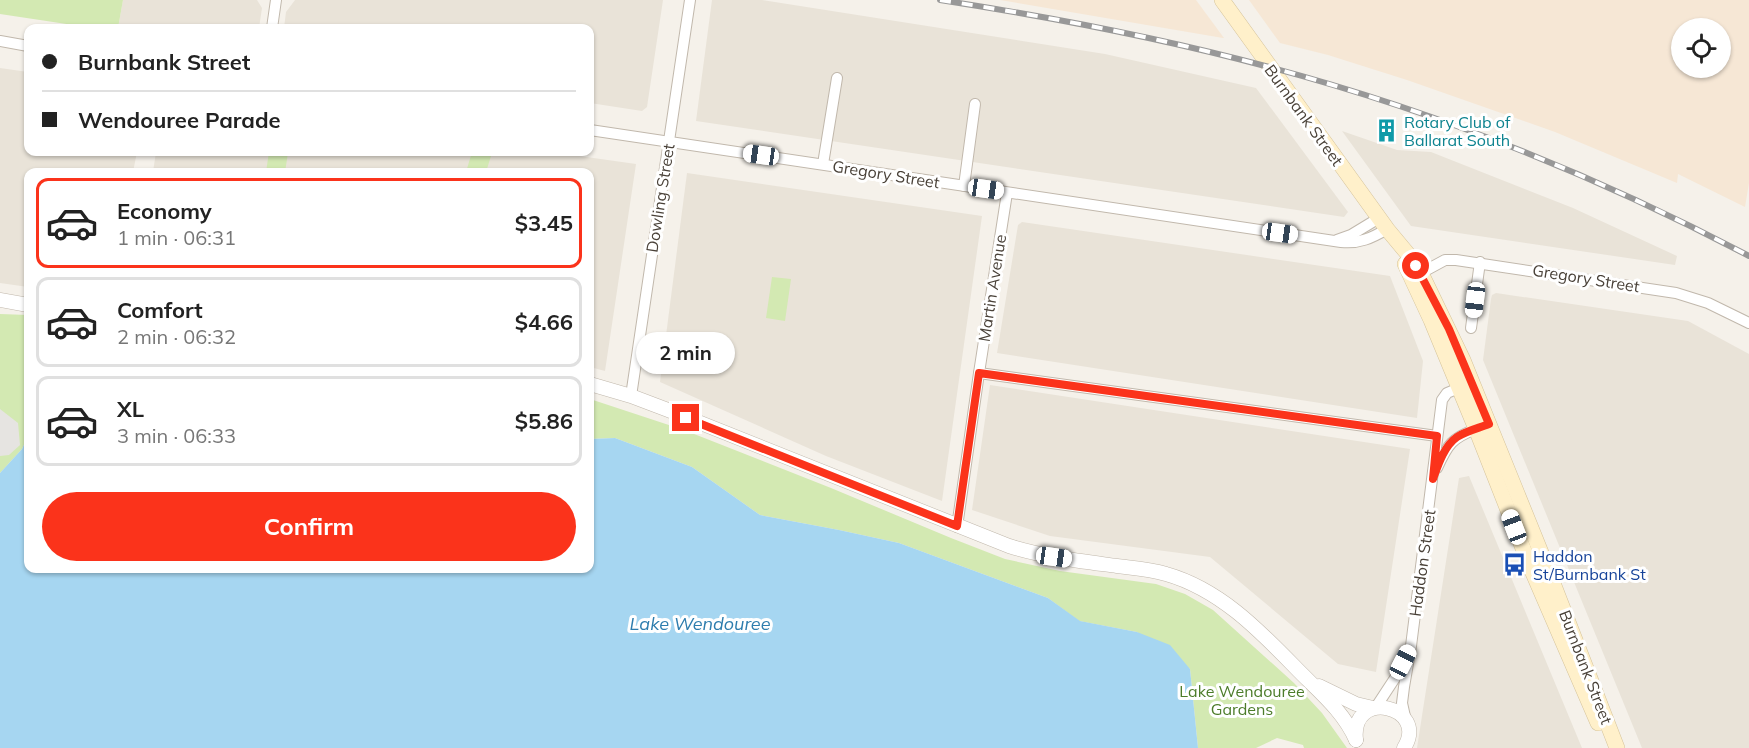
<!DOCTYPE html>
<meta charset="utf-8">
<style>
body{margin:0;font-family:Mulish,sans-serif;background:#f6f6f6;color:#222;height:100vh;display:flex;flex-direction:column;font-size:22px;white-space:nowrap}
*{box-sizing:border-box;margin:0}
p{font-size:20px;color:#767676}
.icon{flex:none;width:33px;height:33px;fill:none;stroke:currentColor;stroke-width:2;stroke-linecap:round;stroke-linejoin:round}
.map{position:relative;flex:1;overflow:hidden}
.panel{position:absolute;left:24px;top:168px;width:570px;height:405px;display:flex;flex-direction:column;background:#fff;border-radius:12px;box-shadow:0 2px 4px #0004}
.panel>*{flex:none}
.hud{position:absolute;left:24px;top:24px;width:570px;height:132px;border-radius:12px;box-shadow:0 2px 4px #0004;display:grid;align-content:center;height:132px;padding:0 18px;background:#fff}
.fabs{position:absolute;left:1671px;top:18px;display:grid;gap:12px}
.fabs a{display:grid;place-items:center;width:60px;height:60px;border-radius:50%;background:#fff;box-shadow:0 2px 4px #0004;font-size:30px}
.end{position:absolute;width:27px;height:27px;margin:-14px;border:8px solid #fb331b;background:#fff;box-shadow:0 0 0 3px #fff}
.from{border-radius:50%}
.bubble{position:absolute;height:42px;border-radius:21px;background:#fff;box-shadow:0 2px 4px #0004;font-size:20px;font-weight:700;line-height:42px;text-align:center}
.car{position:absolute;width:18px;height:36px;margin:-18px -9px;border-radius:8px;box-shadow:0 0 4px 2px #0007;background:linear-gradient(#fff 24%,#345 0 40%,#fff 0 76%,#345 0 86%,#fff 0)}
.hud b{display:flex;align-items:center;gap:21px;height:57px;font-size:22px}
.hud b+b{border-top:2px solid #e0e0e0}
.hud i{width:15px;height:15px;background:#222}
ul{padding:10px 0 0;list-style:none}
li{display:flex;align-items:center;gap:18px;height:90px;margin:0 12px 9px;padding:0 6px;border:3px solid #e0e0e0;border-radius:12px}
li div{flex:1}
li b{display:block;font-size:22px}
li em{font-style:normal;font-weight:700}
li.active{border-color:#fb331b}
li>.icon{width:54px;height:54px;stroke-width:1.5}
.action{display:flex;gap:12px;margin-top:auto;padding:12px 18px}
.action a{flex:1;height:69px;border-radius:36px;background:#fb331b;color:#fff;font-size:24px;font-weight:700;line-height:69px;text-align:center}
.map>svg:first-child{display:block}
</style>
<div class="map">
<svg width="1749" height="748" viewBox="0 0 1749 748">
<rect width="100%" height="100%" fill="#f5f1ea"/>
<g fill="#e9e3d8">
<polygon points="123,0 257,0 262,8 259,28 118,28"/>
<polygon points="295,0 663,0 647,107 642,111 590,103 590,28 284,28 286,12"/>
<polygon points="712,0 762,0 1105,54 1256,88 1348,212 1344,217 696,121"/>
<polygon points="0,68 28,72 28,152 137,152 133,172 28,172 28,287 0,283"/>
<polygon points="1342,131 1397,150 1431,152 1573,208 1677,256 1675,265 1411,226"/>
<polygon points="156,152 551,152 636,164 605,371 590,367 590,172 153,172"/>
<polygon points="687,173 982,216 942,501 826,456 660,382"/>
<polygon points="1022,222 1390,276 1423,361 1417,418 997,353 1018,225"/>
<polygon points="1496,293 1688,321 1749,354 1749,748 1642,748 1483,360 1491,299 1492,295"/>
<polygon points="990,385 1410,449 1376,672 1338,664 1210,557 1050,536 972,510"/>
<polygon points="1469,476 1582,748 1417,748 1459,478"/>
</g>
<g fill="#f6e7d5" fill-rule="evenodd">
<polygon points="1000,0 1196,0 1224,38 1223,38"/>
<path d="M1249,0H1749V183L1745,207L1678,174L1677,183L1555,132L1407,80L1328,55L1280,43ZM1682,28H1720V68H1682Z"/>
</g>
<g fill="#d3e9b2">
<polygon points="0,0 123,0 118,28 93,28 0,14"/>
<polygon points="269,152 288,153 285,172 266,172"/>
<polygon points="472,152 491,156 486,172 466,172"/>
<polygon points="772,277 791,279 785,321 766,318"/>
<polygon points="0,314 28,315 28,382 26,391 28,398 28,436 22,449 0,473"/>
<polygon points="590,399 684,430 831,488 951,538 1005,559 1060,571 1156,584 1185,594 1213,610 1294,683 1322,713 1347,748 1304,748 1303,745 1277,738 1256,748 1198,748 1190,669 1137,632 1079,621 1048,598 899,543 839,530 760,515 692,467 615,438 590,439"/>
</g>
<polygon fill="#e6e4e1" points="0,409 18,423 20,445 9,455 0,456"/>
<polygon fill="#a6d6f1" points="28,436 28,568 590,568 590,439 615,438 692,467 760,515 839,530 899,543 1048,598 1080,621 1137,632 1170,645 1190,669 1198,748 0,748 0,473 22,449"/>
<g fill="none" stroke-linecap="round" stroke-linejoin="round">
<defs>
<g id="minor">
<polyline points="272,28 276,0"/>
<polyline points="0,41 28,46"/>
<path d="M590,130L1341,242C1359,244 1372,238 1387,229"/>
<polyline points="823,164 837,78"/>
<polyline points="964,186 975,104"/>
<polyline points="1337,240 1351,235 1379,218"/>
<polyline points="1421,273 1445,260 1456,260 1676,293 1708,303 1749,323"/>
<polyline points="1471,328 1480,262"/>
<polyline points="979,373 1437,436"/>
<polyline points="631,396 690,0"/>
<path d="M1437,468C1448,444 1452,438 1476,429"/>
<polyline points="957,527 979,373 1007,193"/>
<polyline points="1376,707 1395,678 1405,657"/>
<polyline points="1406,721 1402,703 1404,687 1411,646 1442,400 1447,393 1459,388"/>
</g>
<g id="tertiary">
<polyline points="0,300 28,305"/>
<path d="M590,384L631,396L668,410L1009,546C1044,557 1080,561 1117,566C1133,568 1150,569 1166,574C1219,589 1258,629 1295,667C1317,690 1343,710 1356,740"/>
<polyline points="1319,686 1356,704 1373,708"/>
<path d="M1356,740C1350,687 1430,706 1404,748"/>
</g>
<g id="secondary">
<polyline points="1222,0 1387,229 1407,253 1421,273 1463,360 1544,560 1617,748"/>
<polyline points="1405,264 1431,320 1476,429 1530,566 1598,723"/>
</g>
</defs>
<use href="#minor" stroke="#c1b8ac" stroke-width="12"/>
<use href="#tertiary" stroke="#c1b8ac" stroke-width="15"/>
<use href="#secondary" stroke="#d5c39a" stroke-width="16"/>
<use href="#minor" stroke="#fff" stroke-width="10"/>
<use href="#tertiary" stroke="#fff" stroke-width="14"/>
<use href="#secondary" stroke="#fff0ca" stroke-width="15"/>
<defs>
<path id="rail" d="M940,0C1051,17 1161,38 1269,67C1435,111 1597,176 1749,256"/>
</defs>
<use href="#rail" stroke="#989898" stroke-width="6"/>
<use href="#rail" stroke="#fff" stroke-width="4" stroke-dasharray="11" stroke-linecap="butt"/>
</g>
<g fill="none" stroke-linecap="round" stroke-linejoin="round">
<path stroke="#fb331b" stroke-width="8" d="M686,418L957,526L979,373L1437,436L1433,479C1438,465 1444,446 1457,437C1466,431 1479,428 1489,424L1449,329L1416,266"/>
</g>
<defs>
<symbol id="building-bare" viewBox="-9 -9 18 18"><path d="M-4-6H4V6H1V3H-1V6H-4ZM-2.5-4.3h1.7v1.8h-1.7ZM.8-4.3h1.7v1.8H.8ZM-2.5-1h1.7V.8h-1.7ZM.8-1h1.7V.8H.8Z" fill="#0f9aa8" stroke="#fff" stroke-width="2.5" paint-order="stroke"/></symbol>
<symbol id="bus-bare" viewBox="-9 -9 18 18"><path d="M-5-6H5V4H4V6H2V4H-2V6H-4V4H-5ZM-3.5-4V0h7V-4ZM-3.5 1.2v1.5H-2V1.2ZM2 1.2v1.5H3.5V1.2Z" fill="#1a4fb4" stroke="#fff" stroke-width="2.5" paint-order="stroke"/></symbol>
</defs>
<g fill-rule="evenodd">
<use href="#building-bare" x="1370" y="114" width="33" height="33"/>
<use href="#bus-bare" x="1498" y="548" width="33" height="33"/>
</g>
<g text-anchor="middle" stroke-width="6" stroke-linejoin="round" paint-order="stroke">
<g font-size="16" fill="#494138" stroke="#fff">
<text transform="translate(1304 115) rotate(54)" y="6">Burnbank Street</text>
<text transform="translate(886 174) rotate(9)" y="6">Gregory Street</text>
<text transform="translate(660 198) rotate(-81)" y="6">Dowling Street</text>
<text transform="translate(1586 278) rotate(9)" y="6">Gregory Street</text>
<text transform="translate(992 288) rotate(-81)" y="6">Martin Avenue</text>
<text transform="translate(1422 563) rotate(-82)" y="6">Haddon Street</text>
<text transform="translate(1586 667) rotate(69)" y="6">Burnbank Street</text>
</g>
<g font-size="16" fill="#0d838f" stroke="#fff" text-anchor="start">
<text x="1404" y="128">Rotary Club of<tspan x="1404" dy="18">Ballarat South</tspan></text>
</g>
<g font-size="16" fill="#164399" stroke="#fff" text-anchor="start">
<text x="1533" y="562">Haddon<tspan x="1533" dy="18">St/Burnbank St</tspan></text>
</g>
<g font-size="16" fill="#4c7c2a" stroke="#fff">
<text x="1242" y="697">Lake Wendouree<tspan x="1242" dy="18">Gardens</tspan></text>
</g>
<g font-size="18" font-style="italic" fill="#2e7dae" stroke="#fff">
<text x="700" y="630">Lake Wendouree</text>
</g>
</g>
</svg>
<div class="fabs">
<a><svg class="icon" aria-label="locate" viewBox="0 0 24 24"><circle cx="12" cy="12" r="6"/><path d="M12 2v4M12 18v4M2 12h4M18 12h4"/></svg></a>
</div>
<i class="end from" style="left:1416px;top:266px"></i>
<i class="end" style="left:686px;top:418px"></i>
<div class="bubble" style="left:636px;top:332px;width:99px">2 min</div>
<i class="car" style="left:761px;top:155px;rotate:278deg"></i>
<i class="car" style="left:986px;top:189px;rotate:98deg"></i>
<i class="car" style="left:1280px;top:233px;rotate:98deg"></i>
<i class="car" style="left:1475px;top:300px;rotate:187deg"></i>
<i class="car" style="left:1514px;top:527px;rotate:339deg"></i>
<i class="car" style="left:1054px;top:557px;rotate:98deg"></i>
<i class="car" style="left:1403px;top:662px;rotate:27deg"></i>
<div class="hud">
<b><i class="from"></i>Burnbank Street</b>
<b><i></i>Wendouree Parade</b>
</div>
<section class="panel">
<ul>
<li class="active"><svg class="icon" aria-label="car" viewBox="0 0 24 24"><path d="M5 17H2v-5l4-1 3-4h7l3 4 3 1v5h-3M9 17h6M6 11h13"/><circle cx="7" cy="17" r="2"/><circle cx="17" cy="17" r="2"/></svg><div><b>Economy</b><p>1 min · 06:31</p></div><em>$3.45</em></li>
<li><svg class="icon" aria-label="car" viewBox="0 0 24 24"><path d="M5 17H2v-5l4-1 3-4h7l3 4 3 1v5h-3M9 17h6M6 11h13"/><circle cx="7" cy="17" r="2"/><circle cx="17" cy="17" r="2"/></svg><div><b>Comfort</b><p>2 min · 06:32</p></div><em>$4.66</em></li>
<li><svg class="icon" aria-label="car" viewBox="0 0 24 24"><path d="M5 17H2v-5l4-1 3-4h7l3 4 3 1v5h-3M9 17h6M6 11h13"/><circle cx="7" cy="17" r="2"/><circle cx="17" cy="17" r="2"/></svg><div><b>XL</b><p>3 min · 06:33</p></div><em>$5.86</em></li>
</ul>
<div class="action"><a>Confirm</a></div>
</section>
</div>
